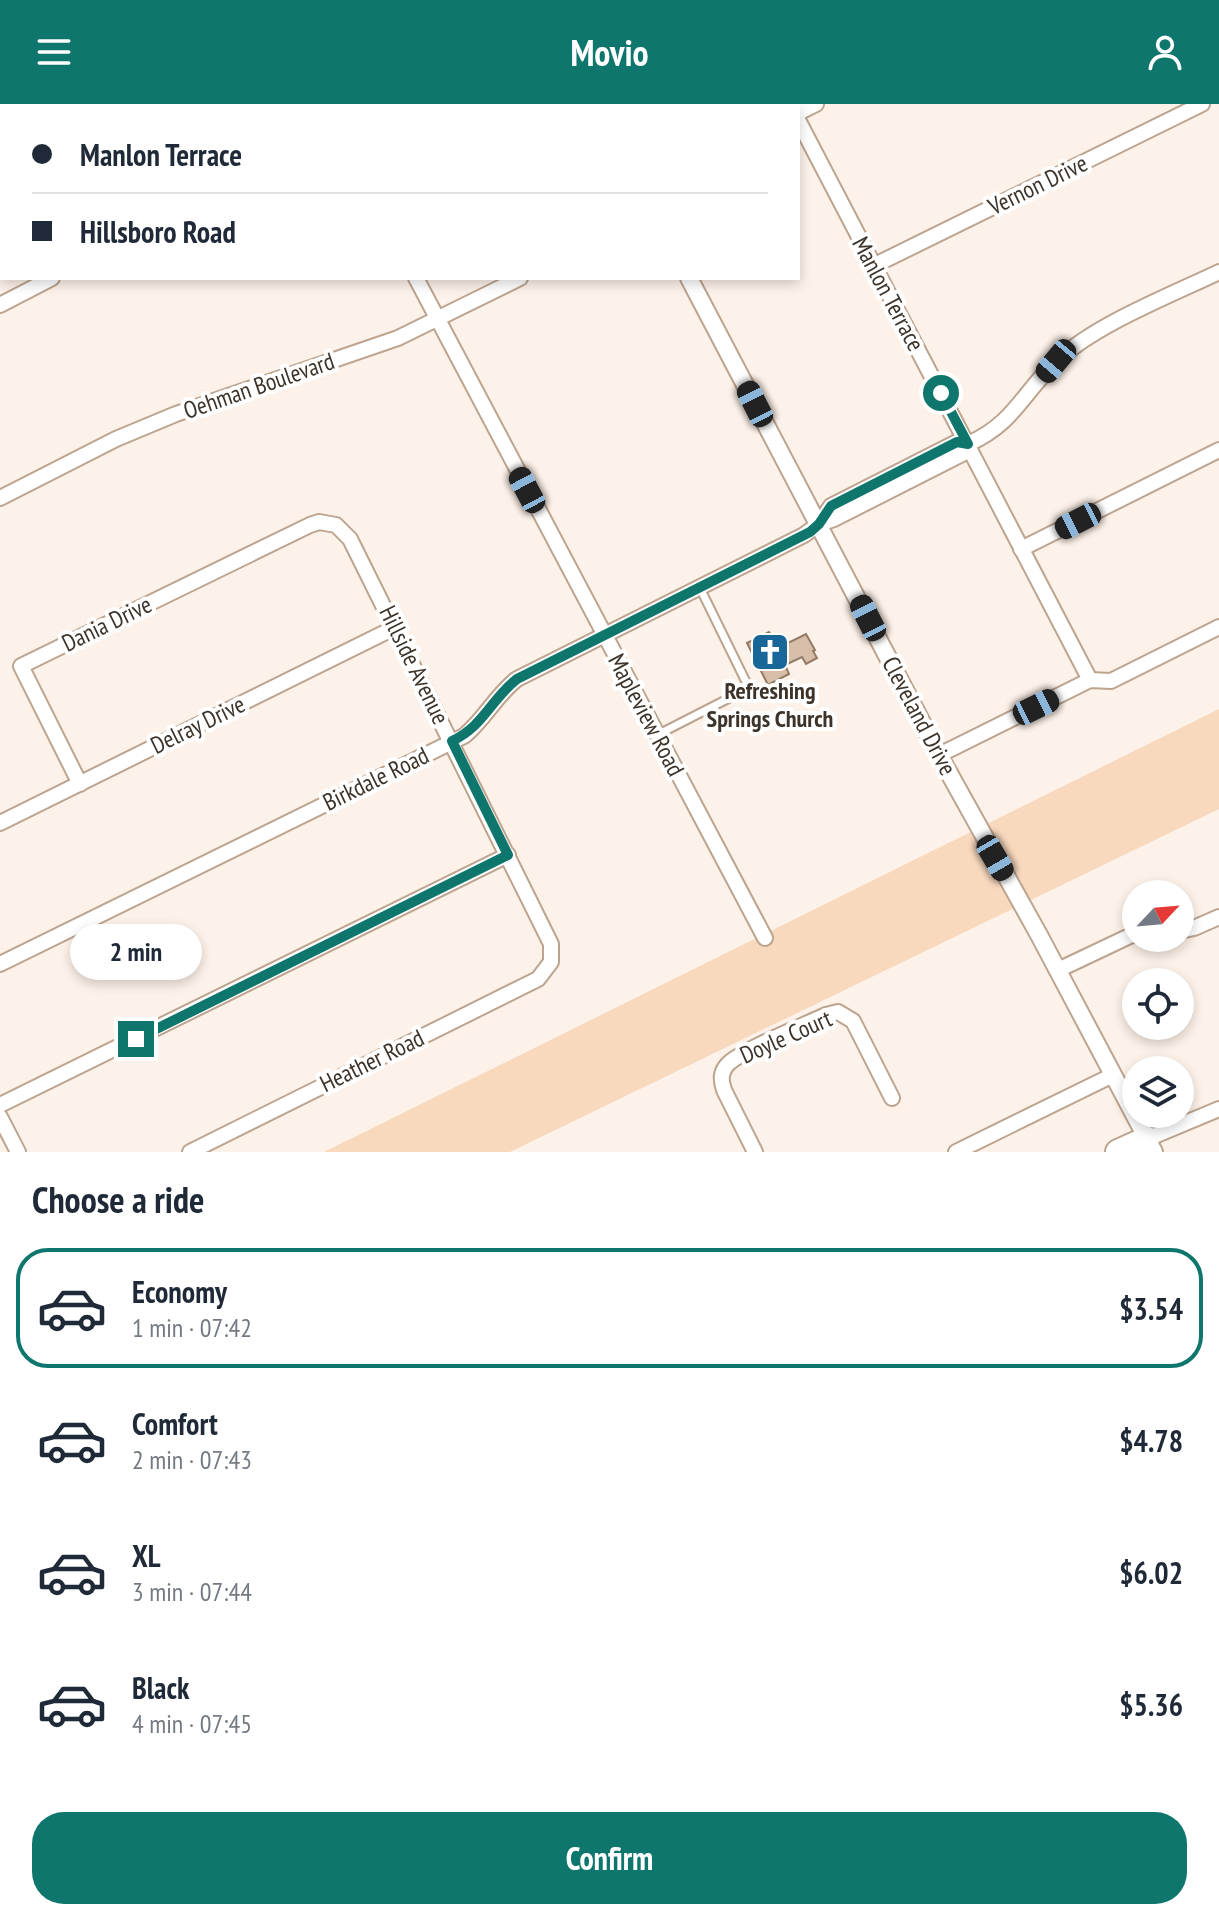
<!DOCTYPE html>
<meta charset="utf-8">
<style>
body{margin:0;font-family:"PT Sans Narrow",sans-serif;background:#f2f2f3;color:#1f2937;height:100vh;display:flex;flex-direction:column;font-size:30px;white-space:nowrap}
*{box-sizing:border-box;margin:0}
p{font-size:26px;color:#747a83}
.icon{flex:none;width:44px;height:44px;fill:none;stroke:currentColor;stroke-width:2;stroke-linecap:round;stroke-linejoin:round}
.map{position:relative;height:1048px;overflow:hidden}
.sheet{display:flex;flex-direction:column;background:#fff;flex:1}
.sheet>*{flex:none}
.hud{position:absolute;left:0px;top:0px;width:800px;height:176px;box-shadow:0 4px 12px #0003;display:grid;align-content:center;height:176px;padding:0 32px;background:#fff}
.needle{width:52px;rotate:64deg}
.tools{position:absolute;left:1122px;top:776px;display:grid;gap:16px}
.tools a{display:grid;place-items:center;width:72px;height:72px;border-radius:50%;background:#fff;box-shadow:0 4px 12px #0003;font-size:40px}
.end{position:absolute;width:36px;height:36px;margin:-18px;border:10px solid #0f766e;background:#fff;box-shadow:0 0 0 4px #fff}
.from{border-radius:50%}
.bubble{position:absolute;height:56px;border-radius:28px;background:#fff;box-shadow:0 4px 12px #0003;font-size:26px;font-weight:600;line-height:56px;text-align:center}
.car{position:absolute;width:24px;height:48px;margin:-24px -12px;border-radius:10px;box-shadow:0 0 6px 2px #0007;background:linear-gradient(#222 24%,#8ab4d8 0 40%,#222 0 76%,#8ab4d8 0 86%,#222 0)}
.hud b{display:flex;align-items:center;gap:28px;height:76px;font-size:30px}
.hud b+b{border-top:2px solid #e0e1e3}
.hud i{width:20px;height:20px;background:#1f2937}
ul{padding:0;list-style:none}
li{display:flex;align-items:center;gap:24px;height:120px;margin:0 16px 12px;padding:0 16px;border:4px solid transparent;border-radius:32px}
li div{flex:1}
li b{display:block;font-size:30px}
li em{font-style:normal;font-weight:600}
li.on{border-color:#0f766e}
li>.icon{width:72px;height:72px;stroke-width:1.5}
h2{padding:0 32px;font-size:36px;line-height:96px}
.cta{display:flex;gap:16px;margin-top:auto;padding:16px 32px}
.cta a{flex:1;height:92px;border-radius:32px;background:#0f766e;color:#fff;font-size:32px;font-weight:600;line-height:92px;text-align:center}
header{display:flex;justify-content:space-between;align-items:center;height:104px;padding:0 32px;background:#0f766e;color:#fff;font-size:36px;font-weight:600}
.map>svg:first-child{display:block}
</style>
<header><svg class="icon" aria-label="menu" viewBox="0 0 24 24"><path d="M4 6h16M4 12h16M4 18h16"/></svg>Movio<svg class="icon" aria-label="person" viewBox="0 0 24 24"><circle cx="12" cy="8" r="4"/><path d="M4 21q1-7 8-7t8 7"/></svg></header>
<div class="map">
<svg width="1219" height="1048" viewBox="0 0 1219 1048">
<rect width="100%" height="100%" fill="#fdf2e9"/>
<polygon fill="#f8d9be" points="1219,605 1219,705 510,1048 324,1048"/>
<polygon fill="#d8bea8" stroke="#927a65" stroke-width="2" points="769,528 780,543 806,530 815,546 813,547 817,554 806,560 802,553 785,561 789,570 768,581 747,539"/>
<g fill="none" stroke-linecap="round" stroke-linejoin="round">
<defs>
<g id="service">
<polyline points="614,2 616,0"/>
<polyline points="657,631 749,584 700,484"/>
</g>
<g id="minor">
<polyline points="326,0 327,2"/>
<polyline points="416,2 420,0"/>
<polyline points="798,9 816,0"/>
<polyline points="798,16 1090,576"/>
<polyline points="873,162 1202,0"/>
<polyline points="416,174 765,834"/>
<polyline points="0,201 52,174"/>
<polyline points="0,394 116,335 176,310 398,234 520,174"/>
<polyline points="819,420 831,402 957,338 968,340"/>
<polyline points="1021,445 1219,346"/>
<polyline points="939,651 1090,576 1111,577 1219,523"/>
<polyline points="80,680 21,562 310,421 319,418 336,421 350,435 551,840 551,858 538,875 190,1048"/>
<polyline points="0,719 396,523"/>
<polyline points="1180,827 1194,824 1219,813"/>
<path d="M0,860L464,632C485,615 496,591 517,575L804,431L819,420L834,415L964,349L968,340C1015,319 1022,289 1057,257C1094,221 1171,191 1219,168"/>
<polyline points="1058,866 1136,829"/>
<polyline points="0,1001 508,751"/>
<polyline points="0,1013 18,1048"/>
<polyline points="1147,1035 1219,1005"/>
<path d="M755,1048L724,986C721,977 720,969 727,961C739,947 805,921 826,911L838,908L853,917L892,994"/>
<polyline points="956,1048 1113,971"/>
</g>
<g id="tertiary">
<polyline points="598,0 599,2"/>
<polyline points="689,174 939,651 1039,831 1154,1048"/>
</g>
<polyline id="motorway" points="1118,1048 1147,1035"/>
</defs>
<use href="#service" stroke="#bda48f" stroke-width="11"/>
<use href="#minor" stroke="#bda48f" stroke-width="18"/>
<use href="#tertiary" stroke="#bda48f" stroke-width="20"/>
<use href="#motorway" stroke="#bda48f" stroke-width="28"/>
<use href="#service" stroke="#fff" stroke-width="7"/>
<use href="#minor" stroke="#fff" stroke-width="14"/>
<use href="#tertiary" stroke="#fff" stroke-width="16"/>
<use href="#motorway" stroke="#fff" stroke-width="24"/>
</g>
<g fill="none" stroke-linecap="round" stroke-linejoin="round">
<path stroke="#0f766e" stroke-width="10" d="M136,935L508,751L452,637C484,622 491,595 517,575L810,428L819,420L831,402L957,338L968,340L941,289"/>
</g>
<defs>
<symbol id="church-square" viewBox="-11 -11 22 22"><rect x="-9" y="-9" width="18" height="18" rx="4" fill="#196799" stroke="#fff"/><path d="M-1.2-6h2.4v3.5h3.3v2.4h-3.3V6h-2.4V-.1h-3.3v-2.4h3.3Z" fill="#fff"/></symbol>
</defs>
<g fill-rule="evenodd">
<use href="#church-square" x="748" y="526" width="44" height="44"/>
</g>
<g text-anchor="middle" stroke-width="8" stroke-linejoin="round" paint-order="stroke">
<g font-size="24" fill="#3d332a" stroke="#fff">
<text transform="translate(1038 81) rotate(-26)" y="8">Vernon Drive</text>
<text transform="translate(888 190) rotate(62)" y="8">Manlon Terrace</text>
<text transform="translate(259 282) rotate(-19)" y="8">Oehman Boulevard</text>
<text transform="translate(107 520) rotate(-26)" y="8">Dania Drive</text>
<text transform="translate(414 561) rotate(64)" y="8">Hillside Avenue</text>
<text transform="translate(646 611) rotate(62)" y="8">Mapleview Road</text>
<text transform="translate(919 612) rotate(62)" y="8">Cleveland Drive</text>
<text transform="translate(198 621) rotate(-26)" y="8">Delray Drive</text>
<text transform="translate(376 675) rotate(-26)" y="8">Birkdale Road</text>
<text transform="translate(786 933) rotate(-24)" y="8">Doyle Court</text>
<text transform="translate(372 957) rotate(-26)" y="8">Heather Road</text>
</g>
<g font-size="24" font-weight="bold" fill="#3d332a" stroke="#fff">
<text x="770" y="595">Refreshing<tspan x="770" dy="28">Springs Church</tspan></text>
</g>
</g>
</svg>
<div class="tools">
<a><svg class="needle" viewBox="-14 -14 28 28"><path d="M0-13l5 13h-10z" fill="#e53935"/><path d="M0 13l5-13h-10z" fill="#747a83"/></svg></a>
<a><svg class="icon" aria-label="locate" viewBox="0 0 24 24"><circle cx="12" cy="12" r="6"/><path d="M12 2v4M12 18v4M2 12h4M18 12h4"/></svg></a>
<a><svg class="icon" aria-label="layers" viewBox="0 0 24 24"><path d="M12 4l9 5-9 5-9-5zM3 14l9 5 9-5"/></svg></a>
</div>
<i class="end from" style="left:941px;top:289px"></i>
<i class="end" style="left:136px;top:935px"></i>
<div class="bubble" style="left:70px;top:820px;width:132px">2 min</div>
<i class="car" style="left:1056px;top:257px;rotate:220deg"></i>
<i class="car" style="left:755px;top:300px;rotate:333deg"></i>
<i class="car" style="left:527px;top:386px;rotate:332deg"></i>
<i class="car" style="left:1078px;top:417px;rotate:243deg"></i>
<i class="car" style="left:868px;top:514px;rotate:333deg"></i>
<i class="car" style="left:1036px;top:603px;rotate:64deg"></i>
<i class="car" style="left:995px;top:754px;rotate:150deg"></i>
<div class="hud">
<b><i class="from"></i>Manlon Terrace</b>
<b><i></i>Hillsboro Road</b>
</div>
</div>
<section class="sheet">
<h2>Choose a ride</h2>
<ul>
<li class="on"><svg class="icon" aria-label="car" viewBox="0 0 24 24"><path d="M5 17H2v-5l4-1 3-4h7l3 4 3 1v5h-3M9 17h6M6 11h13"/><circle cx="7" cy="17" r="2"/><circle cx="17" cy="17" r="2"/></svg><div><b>Economy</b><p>1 min · 07:42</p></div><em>$3.54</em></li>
<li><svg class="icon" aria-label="car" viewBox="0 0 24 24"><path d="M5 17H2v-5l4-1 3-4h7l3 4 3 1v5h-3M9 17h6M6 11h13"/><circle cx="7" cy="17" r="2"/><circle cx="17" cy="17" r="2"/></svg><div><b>Comfort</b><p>2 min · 07:43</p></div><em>$4.78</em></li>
<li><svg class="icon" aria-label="car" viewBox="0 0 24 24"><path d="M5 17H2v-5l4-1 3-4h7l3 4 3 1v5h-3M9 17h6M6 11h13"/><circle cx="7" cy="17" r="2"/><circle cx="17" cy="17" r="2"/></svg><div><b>XL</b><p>3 min · 07:44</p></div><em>$6.02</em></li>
<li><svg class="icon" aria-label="car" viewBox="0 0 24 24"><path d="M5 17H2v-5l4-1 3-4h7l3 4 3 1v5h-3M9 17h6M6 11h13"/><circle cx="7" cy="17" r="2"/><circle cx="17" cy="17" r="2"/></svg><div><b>Black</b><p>4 min · 07:45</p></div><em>$5.36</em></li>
</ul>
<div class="cta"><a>Confirm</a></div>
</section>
